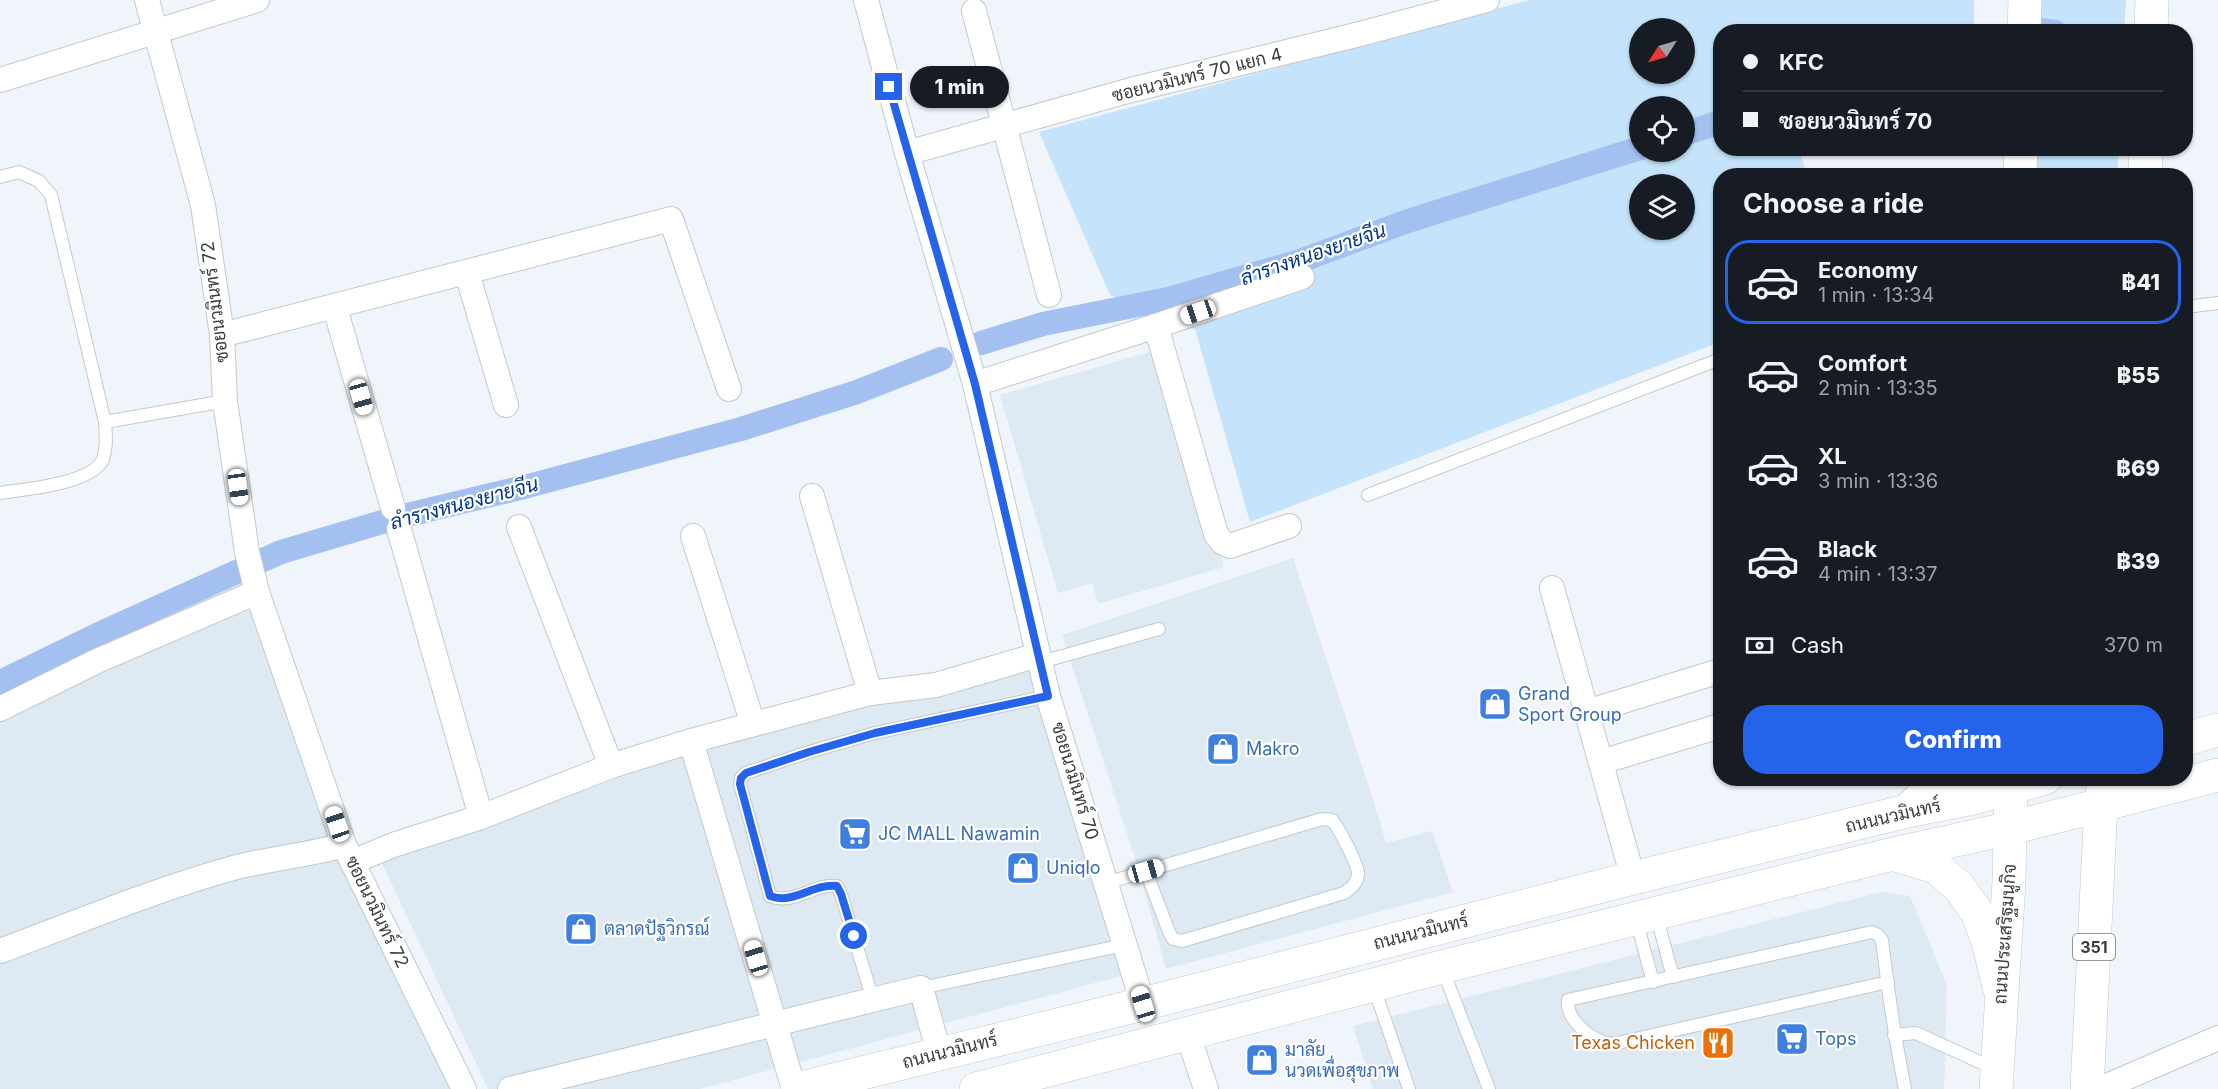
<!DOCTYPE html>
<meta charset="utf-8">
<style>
body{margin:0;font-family:Inter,Sarabun,sans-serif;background:#20242c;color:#f1f3f6;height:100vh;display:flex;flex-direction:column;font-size:22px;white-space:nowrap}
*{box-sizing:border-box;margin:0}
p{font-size:20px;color:#9ea1a6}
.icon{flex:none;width:33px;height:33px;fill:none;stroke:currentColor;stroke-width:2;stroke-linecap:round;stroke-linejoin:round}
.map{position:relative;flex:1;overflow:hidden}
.panel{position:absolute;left:1713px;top:168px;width:480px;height:618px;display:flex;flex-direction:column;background:#171b24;border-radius:24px;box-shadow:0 2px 4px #0004}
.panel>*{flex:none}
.top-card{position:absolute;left:1713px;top:24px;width:480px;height:132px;border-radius:24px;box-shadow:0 2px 4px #0004;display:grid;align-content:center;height:132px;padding:0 30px;background:#171b24}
.needle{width:39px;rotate:233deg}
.tools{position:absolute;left:1629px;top:18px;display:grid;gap:12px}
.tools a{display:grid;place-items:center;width:66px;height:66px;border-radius:50%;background:#171b24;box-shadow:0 2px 4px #0004;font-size:30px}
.end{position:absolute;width:27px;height:27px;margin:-14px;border:8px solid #2563eb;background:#fff;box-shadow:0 0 0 3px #fff}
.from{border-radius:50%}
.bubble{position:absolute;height:42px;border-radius:21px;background:#171b24;box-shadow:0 2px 4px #0004;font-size:20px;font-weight:800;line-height:42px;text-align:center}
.car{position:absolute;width:18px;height:36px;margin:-18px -9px;border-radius:8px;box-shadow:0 0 4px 2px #0007;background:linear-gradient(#fff 24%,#345 0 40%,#fff 0 76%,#345 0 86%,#fff 0)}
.top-card b{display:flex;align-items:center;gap:21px;height:57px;font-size:22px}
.top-card b+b{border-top:2px solid #363941}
.top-card i{width:15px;height:15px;background:#f1f3f6}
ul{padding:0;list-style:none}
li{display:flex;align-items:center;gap:18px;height:84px;margin:0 12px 9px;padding:0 18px;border:3px solid transparent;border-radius:24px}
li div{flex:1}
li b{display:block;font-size:22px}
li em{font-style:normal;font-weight:800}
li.on{border-color:#2563eb}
li>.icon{width:54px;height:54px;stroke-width:1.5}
h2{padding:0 30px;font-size:27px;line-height:72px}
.pay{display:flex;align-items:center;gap:15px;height:66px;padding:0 30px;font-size:22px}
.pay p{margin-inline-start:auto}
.primary-button{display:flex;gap:12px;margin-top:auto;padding:12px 30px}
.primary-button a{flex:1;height:69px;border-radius:24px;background:#2563eb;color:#fff;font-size:24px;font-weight:800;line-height:69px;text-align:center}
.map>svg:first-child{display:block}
</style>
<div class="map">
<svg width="2218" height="1089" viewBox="0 0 2218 1089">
<rect width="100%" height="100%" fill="#eff5fa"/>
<g fill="#ddeaf4">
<polygon points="1160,349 1224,567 1098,604 1092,583 1058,593 1000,395"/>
<polygon points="1293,558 1371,793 1386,843 1432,831 1453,892 1166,969 1135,858 1062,635"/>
<polygon points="240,582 333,842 452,1089 0,1089 0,697"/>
<polygon points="1033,665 1121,976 700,1089 488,1089 381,861 699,750 869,698"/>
<polygon points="1882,892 1910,896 1947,985 1944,1089 1373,1089 1353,1026"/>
</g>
<g fill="#c5e4fb" fill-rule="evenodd">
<path d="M1530,0H1974V31L1948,25L1947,32H1720V148L1809,149L1799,150L1807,175L1720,176V342L1250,522L1195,329L1110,295L1039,132ZM1640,28H1684V74H1640ZM1640,106H1684V152H1640ZM1640,184H1684V230H1640Z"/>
<polygon points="2033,0 2126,0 2124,31 2032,32"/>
<polygon points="2030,149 2119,149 2117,175 2029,176"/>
</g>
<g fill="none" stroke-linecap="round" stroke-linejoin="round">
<g stroke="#a4c0f0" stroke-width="24">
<polyline points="2039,30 2055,32"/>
<polyline points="1684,134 1720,122"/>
<polyline points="981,343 1043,324 1168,299 1300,261 1408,221 1640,148"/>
<polyline points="0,682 101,633 281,552 399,517 528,486 741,429 857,392 941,359"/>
</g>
<defs>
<g id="lane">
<polyline points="1824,175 1824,176"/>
<path d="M0,177L19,172L39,181L51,195L105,422C106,434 107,447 103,459C93,484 24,489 0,493"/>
<polyline points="2186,307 2218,303"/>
<polyline points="105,422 225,401"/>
<polyline points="1368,495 1720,359"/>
<polyline points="1041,662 1159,629"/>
<path d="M1106,883L1322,819L1332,820C1339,828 1357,863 1358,873C1358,883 1351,888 1344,893L1182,941L1173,939L1169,932L1146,871"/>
<polyline points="1656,914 1673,977"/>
<polyline points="1636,919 1653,982"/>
<polyline points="1442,968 1489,1089"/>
<path d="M1888,982L1613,1044C1593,1042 1566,1021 1568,1000L1872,932L1878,935L1882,940C1888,990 1895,1040 1905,1089"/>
<polyline points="1373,985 1409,1089"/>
<polyline points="921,988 1124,945"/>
<path d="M873,1000L841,894L837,886C813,883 794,906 770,896L740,784L741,778L746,773L809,752L875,733L1048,696"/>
<polyline points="1894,1035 1916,1033 1995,1069"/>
</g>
<g id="street">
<polyline points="147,0 203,205 222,335 225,401 247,552 257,592 344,845 464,1089"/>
<polyline points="866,0 907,153 975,384 1048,696 1143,1004"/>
<polyline points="974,11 1049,295"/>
<polyline points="0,80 257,0"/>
<polyline points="907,153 1131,90 1360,34 1487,0"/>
<polyline points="467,273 506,405"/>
<polyline points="335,308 393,508"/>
<polyline points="1156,326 1216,534 1222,542 1230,546 1289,526"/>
<polyline points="222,335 671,219 729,389"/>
<polyline points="975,384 1156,326 1302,277"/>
<polyline points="812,496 870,693"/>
<polyline points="519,527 611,766"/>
<polyline points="399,529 481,817"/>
<polyline points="693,536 753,724"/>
<polyline points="1552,588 1633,878"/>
<polyline points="0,709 97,661 257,592"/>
<polyline points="1587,712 1720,671"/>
<polyline points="691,741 794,1089"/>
<polyline points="1601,762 1720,726"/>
<polyline points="352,862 396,844 481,817 611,766 691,741 870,693 936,685 1038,655"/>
<path d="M0,951C78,922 156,889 237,867C273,858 309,855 344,845"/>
<polyline points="1188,1035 1206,1089"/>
<polyline points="510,1089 921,988 939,1053"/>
<polyline points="2100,1089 2218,1038"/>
</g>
<g id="secondary">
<polyline points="2186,739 2218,730"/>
<polyline points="1895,855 1936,867 1959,887 1978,914 1989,945 1999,987"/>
<polyline points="797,1089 1143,1004 1633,878 1907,811 1973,798 2045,778"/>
<polyline points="976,1089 1442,967 1893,854 2011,828 2218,775"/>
</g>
<g id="primary">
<polyline points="2024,32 2025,0"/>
<polyline points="2151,32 2152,0"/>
<polyline points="2020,176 2021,148"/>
<polyline points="2145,176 2146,148"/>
<polyline points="1907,811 1941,778"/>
<polyline points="1996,1089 2009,881 2011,778"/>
<polyline points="2087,1089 2101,805 2104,778"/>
</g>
</defs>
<use href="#lane" stroke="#c2c9cd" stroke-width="14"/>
<use href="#street" stroke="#c2c9cd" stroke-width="26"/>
<use href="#secondary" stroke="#c2c9cd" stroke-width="34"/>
<use href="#primary" stroke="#c2c9cd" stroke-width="34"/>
<use href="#lane" stroke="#fff" stroke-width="12"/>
<use href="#street" stroke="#fff" stroke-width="24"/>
<use href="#secondary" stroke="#fff" stroke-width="33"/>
<use href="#primary" stroke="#fff" stroke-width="33"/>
</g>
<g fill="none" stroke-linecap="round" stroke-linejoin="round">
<path stroke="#2563eb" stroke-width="8" d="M854,936L841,894L837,886C813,883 794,905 770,896L740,784L741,778L746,773L809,752L875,733L1048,696L975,384L889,87"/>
</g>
<defs>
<symbol id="shop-square" viewBox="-11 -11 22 22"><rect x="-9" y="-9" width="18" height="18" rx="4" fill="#3f7fe0" stroke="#fff"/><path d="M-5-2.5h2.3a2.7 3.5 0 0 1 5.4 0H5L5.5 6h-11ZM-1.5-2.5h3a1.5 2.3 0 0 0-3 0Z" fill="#fff"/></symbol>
<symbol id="supermarket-square" viewBox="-11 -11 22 22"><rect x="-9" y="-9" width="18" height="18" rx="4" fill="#3f7fe0" stroke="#fff"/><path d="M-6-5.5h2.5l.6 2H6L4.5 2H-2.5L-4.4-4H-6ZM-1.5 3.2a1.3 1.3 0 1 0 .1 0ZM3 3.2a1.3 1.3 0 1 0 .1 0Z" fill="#fff"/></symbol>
<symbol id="restaurant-square" viewBox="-11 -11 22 22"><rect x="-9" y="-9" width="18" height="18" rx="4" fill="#e8710a" stroke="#fff"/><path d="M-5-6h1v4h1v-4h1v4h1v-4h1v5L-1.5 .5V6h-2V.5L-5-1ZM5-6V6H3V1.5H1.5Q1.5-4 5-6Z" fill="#fff"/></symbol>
</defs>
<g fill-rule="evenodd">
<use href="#shop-square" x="1476" y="685" width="38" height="38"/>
<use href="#shop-square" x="1204" y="730" width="38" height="38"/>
<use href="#supermarket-square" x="836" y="815" width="38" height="38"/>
<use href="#shop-square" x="1004" y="849" width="38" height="38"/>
<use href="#shop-square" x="562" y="910" width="38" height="38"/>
<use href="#supermarket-square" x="1773" y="1020" width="38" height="38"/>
<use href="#restaurant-square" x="1699" y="1024" width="38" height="38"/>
<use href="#shop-square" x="1243" y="1041" width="38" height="38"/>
</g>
<g text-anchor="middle" stroke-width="4.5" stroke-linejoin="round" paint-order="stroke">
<rect fill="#fff" stroke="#767779" stroke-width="1.5" x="2073" y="934" width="42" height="26" rx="4.5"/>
<g font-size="16" font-weight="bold" fill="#3b3d3f">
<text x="2094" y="953">351</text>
</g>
<g font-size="18" fill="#3b3d3f" stroke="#fff">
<text transform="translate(1197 75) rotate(-14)" y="6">ซอยนวมินทร์ 70 แยก 4</text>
<text transform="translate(215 302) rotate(-97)" y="6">ซอยนวมินทร์ 72</text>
<text transform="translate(1075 781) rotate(73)" y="6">ซอยนวมินทร์ 70</text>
<text transform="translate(1893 816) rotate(-13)" y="6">ถนนนวมินทร์</text>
<text transform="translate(377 912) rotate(64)" y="6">ซอยนวมินทร์ 72</text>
<text transform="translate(1421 932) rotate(-14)" y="6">ถนนนวมินทร์</text>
<text transform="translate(2005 934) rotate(-86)" y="6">ถนนประเสริฐมนูกิจ</text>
<text transform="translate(950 1051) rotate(-14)" y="6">ถนนนวมินทร์</text>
</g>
<g font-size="18" fill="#366cbe" stroke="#fff" text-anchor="start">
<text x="1518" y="700">Grand<tspan x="1518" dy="21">Sport Group</tspan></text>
<text x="1246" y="755">Makro</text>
<text x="878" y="840">JC MALL Nawamin</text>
<text x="1046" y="874">Uniqlo</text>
<text x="604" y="935">ตลาดปัฐวิกรณ์</text>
<text x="1815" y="1045">Tops</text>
<text x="1285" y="1056">มาลัย<tspan x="1285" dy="21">นวดเพื่อสุขภาพ</tspan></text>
</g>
<g font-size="18" fill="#c56008" stroke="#fff" text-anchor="end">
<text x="1695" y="1049">Texas Chicken</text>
</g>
<g font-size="20" font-style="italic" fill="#00358d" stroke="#fff">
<text transform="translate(1313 254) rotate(-19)" y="7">ลำรางหนองยายจีน</text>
<text transform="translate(464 503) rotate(-15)" y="7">ลำรางหนองยายจีน</text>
</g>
</g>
</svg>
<div class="tools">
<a><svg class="needle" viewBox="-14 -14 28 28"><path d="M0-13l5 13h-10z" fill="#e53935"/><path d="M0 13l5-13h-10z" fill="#9ea1a6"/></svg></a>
<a><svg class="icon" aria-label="locate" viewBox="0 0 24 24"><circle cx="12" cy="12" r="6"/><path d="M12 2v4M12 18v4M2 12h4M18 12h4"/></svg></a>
<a><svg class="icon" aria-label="layers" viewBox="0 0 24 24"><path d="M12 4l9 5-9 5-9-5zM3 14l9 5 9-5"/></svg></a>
</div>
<i class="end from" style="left:854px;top:936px"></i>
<i class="end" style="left:889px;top:87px"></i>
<div class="bubble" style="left:910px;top:66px;width:99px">1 min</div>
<i class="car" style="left:1198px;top:312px;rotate:251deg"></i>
<i class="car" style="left:361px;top:397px;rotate:164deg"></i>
<i class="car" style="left:238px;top:487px;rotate:172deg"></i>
<i class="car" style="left:337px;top:824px;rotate:341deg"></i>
<i class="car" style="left:1146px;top:871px;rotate:74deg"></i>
<i class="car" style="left:756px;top:958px;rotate:343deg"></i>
<i class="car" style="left:1143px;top:1004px;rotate:343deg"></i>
<div class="top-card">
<b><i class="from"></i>KFC</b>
<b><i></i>ซอยนวมินทร์ 70</b>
</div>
<section class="panel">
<h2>Choose a ride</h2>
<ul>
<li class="on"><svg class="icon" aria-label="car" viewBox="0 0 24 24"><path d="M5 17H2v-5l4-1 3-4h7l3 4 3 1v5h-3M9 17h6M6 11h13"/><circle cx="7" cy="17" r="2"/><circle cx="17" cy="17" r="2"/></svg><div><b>Economy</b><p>1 min · 13:34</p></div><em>฿41</em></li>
<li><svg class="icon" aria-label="car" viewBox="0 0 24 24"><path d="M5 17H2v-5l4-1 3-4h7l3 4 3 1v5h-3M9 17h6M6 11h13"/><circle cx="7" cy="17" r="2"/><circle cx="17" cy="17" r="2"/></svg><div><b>Comfort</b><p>2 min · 13:35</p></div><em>฿55</em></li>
<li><svg class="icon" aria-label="car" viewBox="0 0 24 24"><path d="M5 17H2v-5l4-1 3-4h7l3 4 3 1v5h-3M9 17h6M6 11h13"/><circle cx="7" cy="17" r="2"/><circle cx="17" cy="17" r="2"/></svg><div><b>XL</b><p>3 min · 13:36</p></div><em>฿69</em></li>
<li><svg class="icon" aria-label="car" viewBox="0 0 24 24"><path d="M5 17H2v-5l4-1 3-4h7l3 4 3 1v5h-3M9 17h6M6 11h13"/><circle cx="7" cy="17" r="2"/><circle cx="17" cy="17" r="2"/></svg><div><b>Black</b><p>4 min · 13:37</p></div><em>฿39</em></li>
</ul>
<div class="pay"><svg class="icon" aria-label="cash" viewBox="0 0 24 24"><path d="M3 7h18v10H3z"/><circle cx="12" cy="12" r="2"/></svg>Cash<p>370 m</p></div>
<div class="primary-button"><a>Confirm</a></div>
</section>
</div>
